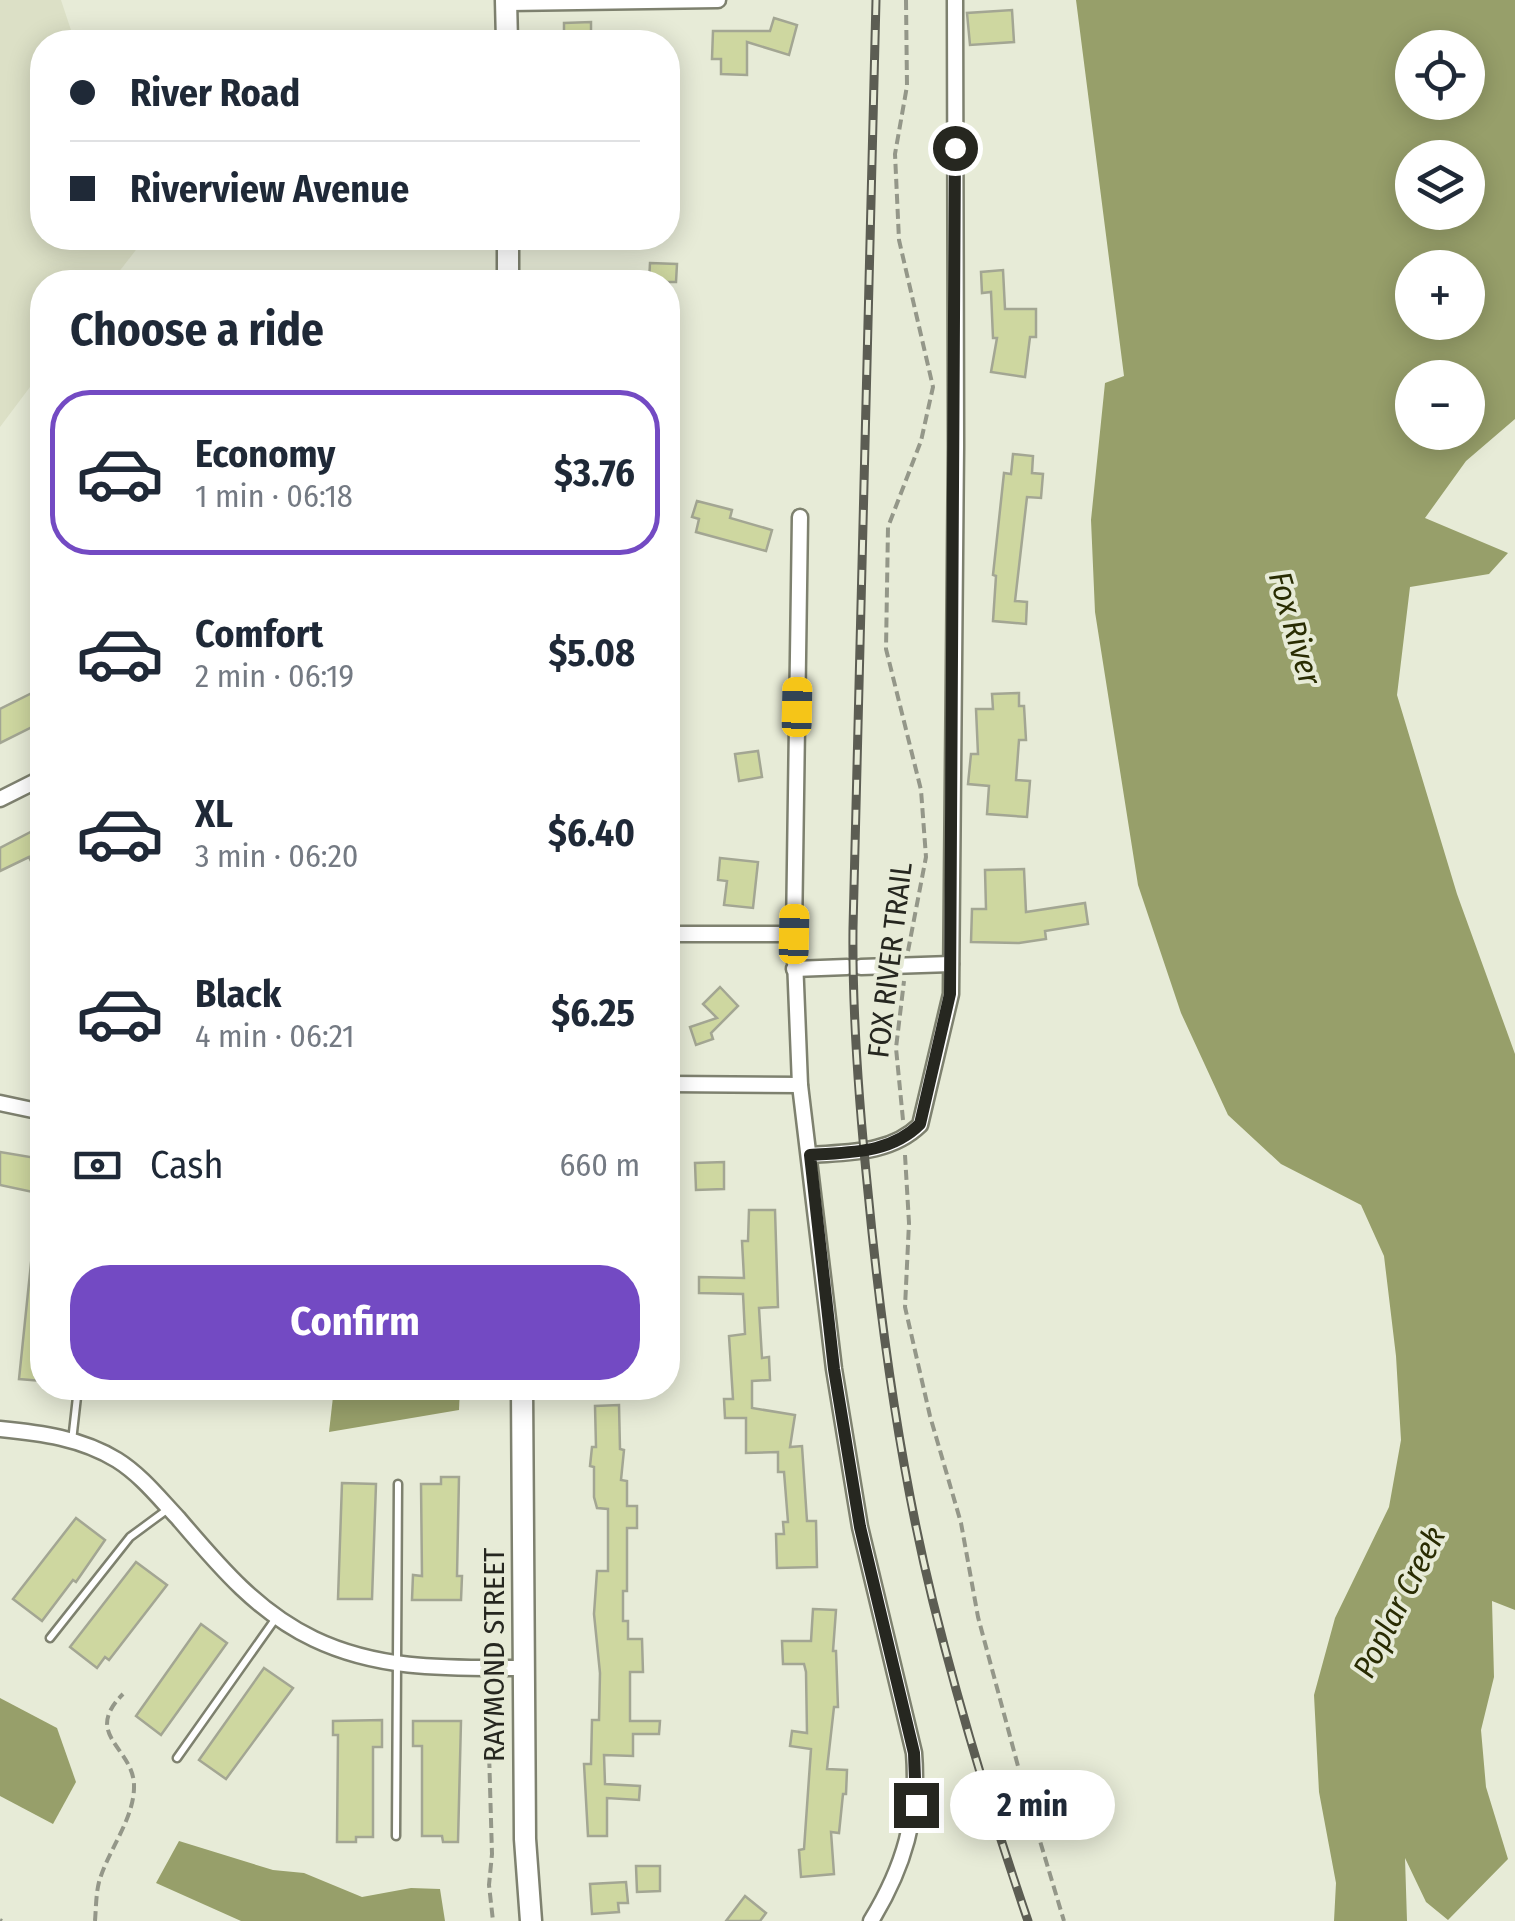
<!DOCTYPE html>
<meta charset="utf-8">
<style>
body{margin:0;font-family:"Fira Sans Condensed",sans-serif;background:#f2f2f3;color:#1f2937;height:100vh;display:flex;flex-direction:column;font-size:38px;white-space:nowrap}
*{box-sizing:border-box;margin:0}
p{font-size:32px;color:#747a83}
.icon{flex:none;width:55px;height:55px;fill:none;stroke:currentColor;stroke-width:2;stroke-linecap:round;stroke-linejoin:round}
.map{position:relative;flex:1;overflow:hidden}
.details{position:absolute;left:30px;top:270px;width:650px;height:1130px;display:flex;flex-direction:column;background:#fff;border-radius:40px;box-shadow:0 5px 25px #0003}
.details>*{flex:none}
.banner{position:absolute;left:30px;top:30px;width:650px;height:220px;border-radius:40px;box-shadow:0 5px 25px #0003;display:grid;align-content:center;height:220px;padding:0 40px;background:#fff}
.controls{position:absolute;left:1395px;top:30px;display:grid;gap:20px}
.controls a{display:grid;place-items:center;width:90px;height:90px;border-radius:50%;background:#fff;box-shadow:0 5px 25px #0003;font-size:50px}
.end{position:absolute;width:45px;height:45px;margin:-22px;border:12px solid #262720;background:#fff;box-shadow:0 0 0 5px #fff}
.from{border-radius:50%}
.bubble{position:absolute;height:70px;border-radius:35px;background:#fff;box-shadow:0 5px 25px #0003;font-size:32px;font-weight:700;line-height:70px;text-align:center}
.car{position:absolute;width:30px;height:60px;margin:-30px -15px;border-radius:12px;box-shadow:0 0 8px 2px #0007;background:linear-gradient(#f5c518 24%,#345 0 40%,#f5c518 0 76%,#345 0 86%,#f5c518 0)}
.banner b{display:flex;align-items:center;gap:35px;height:95px;font-size:38px}
.banner b+b{border-top:2px solid #e0e1e3}
.banner i{width:25px;height:25px;background:#1f2937}
ul{padding:0;list-style:none}
li{display:flex;align-items:center;gap:30px;height:165px;margin:0 20px 15px;padding:0 20px;border:5px solid transparent;border-radius:40px}
li div{flex:1}
li b{display:block;font-size:38px}
li em{font-style:normal;font-weight:700}
li.current{border-color:#734ac3}
li>.icon{width:90px;height:90px;stroke-width:1.5}
h2{padding:0 40px;font-size:45px;line-height:120px}
.pay{display:flex;align-items:center;gap:25px;height:110px;padding:0 40px;font-size:38px}
.pay p{margin-inline-start:auto}
.button{display:flex;gap:20px;margin-top:auto;padding:20px 40px}
.button a{flex:1;height:115px;border-radius:40px;background:#734ac3;color:#fff;font-size:40px;font-weight:700;line-height:115px;text-align:center}
.map>svg:first-child{display:block}
</style>
<div class="map">
<svg width="1515" height="1921" viewBox="0 0 1515 1921">
<rect width="100%" height="100%" fill="#e7ebd7"/>
<polygon fill="#dce0c6" points="0,0 61,0 75,42 42,42 42,238 136,238 139,246 111,282 42,282 42,371 0,427"/>
<g fill="#979f6a" fill-rule="evenodd">
<path d="M1076,0H1515V419L1466,461L1425,518L1508,553L1489,574L1410,587L1397,695L1457,894L1515,1054V1610L1492,1601L1494,1677L1481,1730L1486,1787L1508,1859L1448,1920L1426,1902L1405,1858L1407,1921H1334L1336,1883L1319,1792L1314,1695L1335,1618L1389,1507L1401,1440L1396,1356L1384,1256L1361,1205L1281,1164L1228,1115L1181,1013L1138,885L1095,612L1091,520L1105,383L1124,376ZM1412,48H1468V102H1412ZM1412,158H1468V212H1412ZM1412,268H1468V322H1412ZM1412,378H1468V432H1412Z"/>
<polygon points="334,1388 460,1388 459,1410 329,1432"/>
<polygon points="0,1698 57,1728 76,1782 53,1824 0,1796"/>
<polygon points="179,1841 273,1870 304,1873 362,1897 411,1888 440,1889 445,1921 241,1921 156,1883"/>
</g>
<g fill="#ced7a0" stroke="#a3a693" stroke-width="2.5">
<polygon points="1012,10 1014,42 970,45 967,13"/>
<polygon points="774,18 797,25 789,55 747,42 747,75 721,74 721,59 712,59 713,31 770,31"/>
<polygon points="591,22 591,42 564,42 564,23"/>
<polygon points="650,263 677,264 676,282 649,282"/>
<polygon points="1003,270 1005,309 1036,309 1036,337 1030,337 1025,377 991,372 997,338 993,338 991,292 982,293 981,272"/>
<polygon points="1013,454 1033,456 1032,473 1043,474 1041,498 1027,497 1015,601 1027,602 1026,624 993,621 996,576 993,575 1004,473 1011,474"/>
<polygon points="697,501 732,510 730,518 772,530 766,551 696,532 699,519 692,517"/>
<polygon points="42,688 42,722 0,743 0,709"/>
<polygon points="1019,693 1019,706 1024,706 1026,740 1019,740 1016,780 1030,781 1027,817 987,814 989,786 968,784 971,754 978,754 976,709 993,709 992,694"/>
<polygon points="758,751 762,777 739,781 735,754"/>
<polygon points="42,826 42,884 29,857 0,871 0,848"/>
<polygon points="720,858 758,862 753,908 724,905 727,881 718,880"/>
<polygon points="1024,869 1026,912 1085,903 1088,924 1045,931 1046,939 1019,943 971,942 972,909 986,909 985,870"/>
<polygon points="720,987 738,1006 711,1033 713,1039 696,1045 690,1027 717,1018 703,1004"/>
<polygon points="0,1152 42,1159 42,1194 0,1185"/>
<polygon points="724,1162 724,1189 696,1190 695,1163"/>
<polygon points="749,1210 775,1210 778,1307 759,1308 762,1358 769,1357 770,1380 752,1381 752,1408 795,1415 790,1447 802,1446 807,1521 816,1521 817,1567 777,1568 776,1534 784,1534 783,1522 788,1522 784,1472 778,1472 778,1452 746,1453 746,1418 725,1418 724,1399 733,1399 729,1336 745,1334 743,1294 699,1293 699,1277 744,1278 742,1241 748,1241"/>
<polygon points="33,1244 42,1245 42,1381 19,1379"/>
<polygon points="619,1405 620,1449 624,1450 621,1480 627,1481 627,1506 637,1506 637,1528 627,1528 627,1591 623,1591 623,1621 628,1621 628,1639 642,1639 643,1672 630,1672 630,1721 660,1721 659,1734 633,1734 633,1756 604,1755 605,1784 640,1786 639,1800 607,1798 607,1836 588,1836 584,1764 591,1764 592,1720 599,1720 600,1673 594,1614 597,1571 608,1571 608,1509 597,1508 594,1497 594,1467 590,1466 592,1447 596,1447 595,1406"/>
<polygon points="441,1477 459,1477 457,1576 462,1576 461,1600 412,1600 413,1575 422,1576 421,1484 441,1484"/>
<polygon points="342,1483 376,1484 372,1599 338,1599"/>
<polygon points="76,1518 105,1540 76,1582 73,1580 42,1621 13,1599"/>
<polygon points="136,1562 167,1585 109,1660 105,1657 97,1668 70,1647"/>
<polygon points="813,1609 836,1610 833,1651 836,1651 838,1707 834,1707 827,1769 847,1770 846,1794 843,1794 839,1833 831,1832 834,1874 801,1877 799,1850 804,1849 811,1749 790,1746 792,1731 807,1733 806,1672 804,1664 783,1664 782,1641 811,1641"/>
<polygon points="201,1624 227,1643 161,1735 136,1716"/>
<polygon points="264,1668 293,1688 226,1779 199,1760"/>
<polygon points="382,1720 382,1747 373,1747 373,1837 356,1837 356,1842 337,1842 338,1735 333,1735 333,1721"/>
<polygon points="413,1721 461,1721 458,1842 443,1842 442,1836 422,1836 422,1746 413,1746"/>
<polygon points="636,1866 660,1866 660,1891 637,1892"/>
<polygon points="626,1882 628,1903 618,1903 619,1912 592,1914 590,1884"/>
<polygon points="745,1896 766,1913 760,1921 726,1921"/>
</g>
<g fill="none" stroke-linecap="round" stroke-linejoin="round">
<defs>
<g id="lane">
<polyline points="524,1395 543,1391 544,1388"/>
<polyline points="72,1441 78,1388"/>
<polyline points="50,1638 130,1537 168,1509"/>
<polyline points="177,1758 276,1618"/>
<polyline points="396,1836 398,1484"/>
</g>
<g id="street">
<polyline points="506,3 718,0"/>
<path d="M800,517L794,934L800,1085L834,1369L860,1527L914,1753C919,1816 904,1867 871,1921"/>
<polyline points="0,799 42,778"/>
<polyline points="668,934 794,934"/>
<polyline points="861,967 951,964"/>
<polyline points="794,969 847,967"/>
<polyline points="668,1084 800,1085"/>
<polyline points="0,1103 42,1112"/>
<path d="M810,1155C849,1152 890,1154 920,1125L951,994L956,446L955,0"/>
<path d="M0,1429C41,1433 81,1438 117,1460C141,1475 159,1498 178,1518C218,1565 257,1612 314,1639C381,1671 451,1668 524,1668"/>
</g>
<g id="secondary">
<polyline points="506,0 507,42"/>
<polyline points="508,238 508,282"/>
<polyline points="522,1388 525,1839 531,1921"/>
</g>
</defs>
<use href="#lane" stroke="#7e816f" stroke-width="11"/>
<use href="#street" stroke="#7e816f" stroke-width="19"/>
<use href="#secondary" stroke="#7e816f" stroke-width="25"/>
<g stroke="#949789" stroke-width="4" stroke-dasharray="10 5" stroke-linecap="butt">
<polyline points="906,0 907,86 895,154 899,240 933,387 921,441 888,527 886,649 921,790 926,857 908,951"/>
<polyline points="903,1120 896,1048 904,981"/>
<polyline points="905,1155 909,1223 905,1307 930,1416 961,1523 978,1617 1022,1781 1064,1921"/>
<polyline points="487,1683 492,1854 489,1885 493,1921"/>
<polyline points="0,1920 2,1921"/>
<path d="M95,1921C96,1908 96,1894 99,1882C108,1850 135,1818 134,1785C133,1747 82,1735 123,1694"/>
</g>
<use href="#lane" stroke="#fff" stroke-width="6"/>
<use href="#street" stroke="#fff" stroke-width="14"/>
<use href="#secondary" stroke="#fff" stroke-width="20"/>
<defs>
<path id="rail" d="M876,0L853,928C852,1016 859,1104 868,1192C881,1329 900,1468 933,1602C960,1710 992,1816 1028,1921"/>
</defs>
<use href="#rail" stroke="#5c5d53" stroke-width="9"/>
<use href="#rail" stroke="#e7ebd7" stroke-width="5" stroke-dasharray="15" stroke-linecap="butt"/>
</g>
<g fill="none" stroke-linecap="round" stroke-linejoin="round">
<path stroke="#262720" stroke-width="12" d="M916,1805L914,1753L860,1527L834,1369L810,1155C849,1152 890,1154 920,1124L950,994L955,148"/>
</g>
<g text-anchor="middle" stroke-width="8" stroke-linejoin="round" paint-order="stroke">
<g font-size="30" fill="#262720" stroke="#e7ebd7">
<text transform="translate(890 960) rotate(-83)" y="10">FOX RIVER TRAIL</text>
<text transform="translate(494 1655) rotate(-90)" y="10">RAYMOND STREET</text>
</g>
<g font-size="32" font-style="italic" fill="#292c02" stroke="#e7ebd7">
<text transform="translate(1295 628) rotate(74)" y="11">Fox River</text>
<text transform="translate(1399 1602) rotate(-63)" y="11">Poplar Creek</text>
</g>
</g>
</svg>
<div class="controls">
<a><svg class="icon" aria-label="locate" viewBox="0 0 24 24"><circle cx="12" cy="12" r="6"/><path d="M12 2v4M12 18v4M2 12h4M18 12h4"/></svg></a>
<a><svg class="icon" aria-label="layers" viewBox="0 0 24 24"><path d="M12 4l9 5-9 5-9-5zM3 14l9 5 9-5"/></svg></a>
<a>+</a>
<a>−</a>
</div>
<i class="end from" style="left:955px;top:148px"></i>
<i class="end" style="left:916px;top:1805px"></i>
<div class="bubble" style="left:950px;top:1770px;width:165px">2 min</div>
<i class="car" style="left:797px;top:707px;rotate:1deg"></i>
<i class="car" style="left:794px;top:934px;rotate:1deg"></i>
<div class="banner">
<b><i class="from"></i>River Road</b>
<b><i></i>Riverview Avenue</b>
</div>
<section class="details">
<h2>Choose a ride</h2>
<ul>
<li class="current"><svg class="icon" aria-label="car" viewBox="0 0 24 24"><path d="M5 17H2v-5l4-1 3-4h7l3 4 3 1v5h-3M9 17h6M6 11h13"/><circle cx="7" cy="17" r="2"/><circle cx="17" cy="17" r="2"/></svg><div><b>Economy</b><p>1 min · 06:18</p></div><em>$3.76</em></li>
<li><svg class="icon" aria-label="car" viewBox="0 0 24 24"><path d="M5 17H2v-5l4-1 3-4h7l3 4 3 1v5h-3M9 17h6M6 11h13"/><circle cx="7" cy="17" r="2"/><circle cx="17" cy="17" r="2"/></svg><div><b>Comfort</b><p>2 min · 06:19</p></div><em>$5.08</em></li>
<li><svg class="icon" aria-label="car" viewBox="0 0 24 24"><path d="M5 17H2v-5l4-1 3-4h7l3 4 3 1v5h-3M9 17h6M6 11h13"/><circle cx="7" cy="17" r="2"/><circle cx="17" cy="17" r="2"/></svg><div><b>XL</b><p>3 min · 06:20</p></div><em>$6.40</em></li>
<li><svg class="icon" aria-label="car" viewBox="0 0 24 24"><path d="M5 17H2v-5l4-1 3-4h7l3 4 3 1v5h-3M9 17h6M6 11h13"/><circle cx="7" cy="17" r="2"/><circle cx="17" cy="17" r="2"/></svg><div><b>Black</b><p>4 min · 06:21</p></div><em>$6.25</em></li>
</ul>
<div class="pay"><svg class="icon" aria-label="cash" viewBox="0 0 24 24"><path d="M3 7h18v10H3z"/><circle cx="12" cy="12" r="2"/></svg>Cash<p>660 m</p></div>
<div class="button"><a>Confirm</a></div>
</section>
</div>
